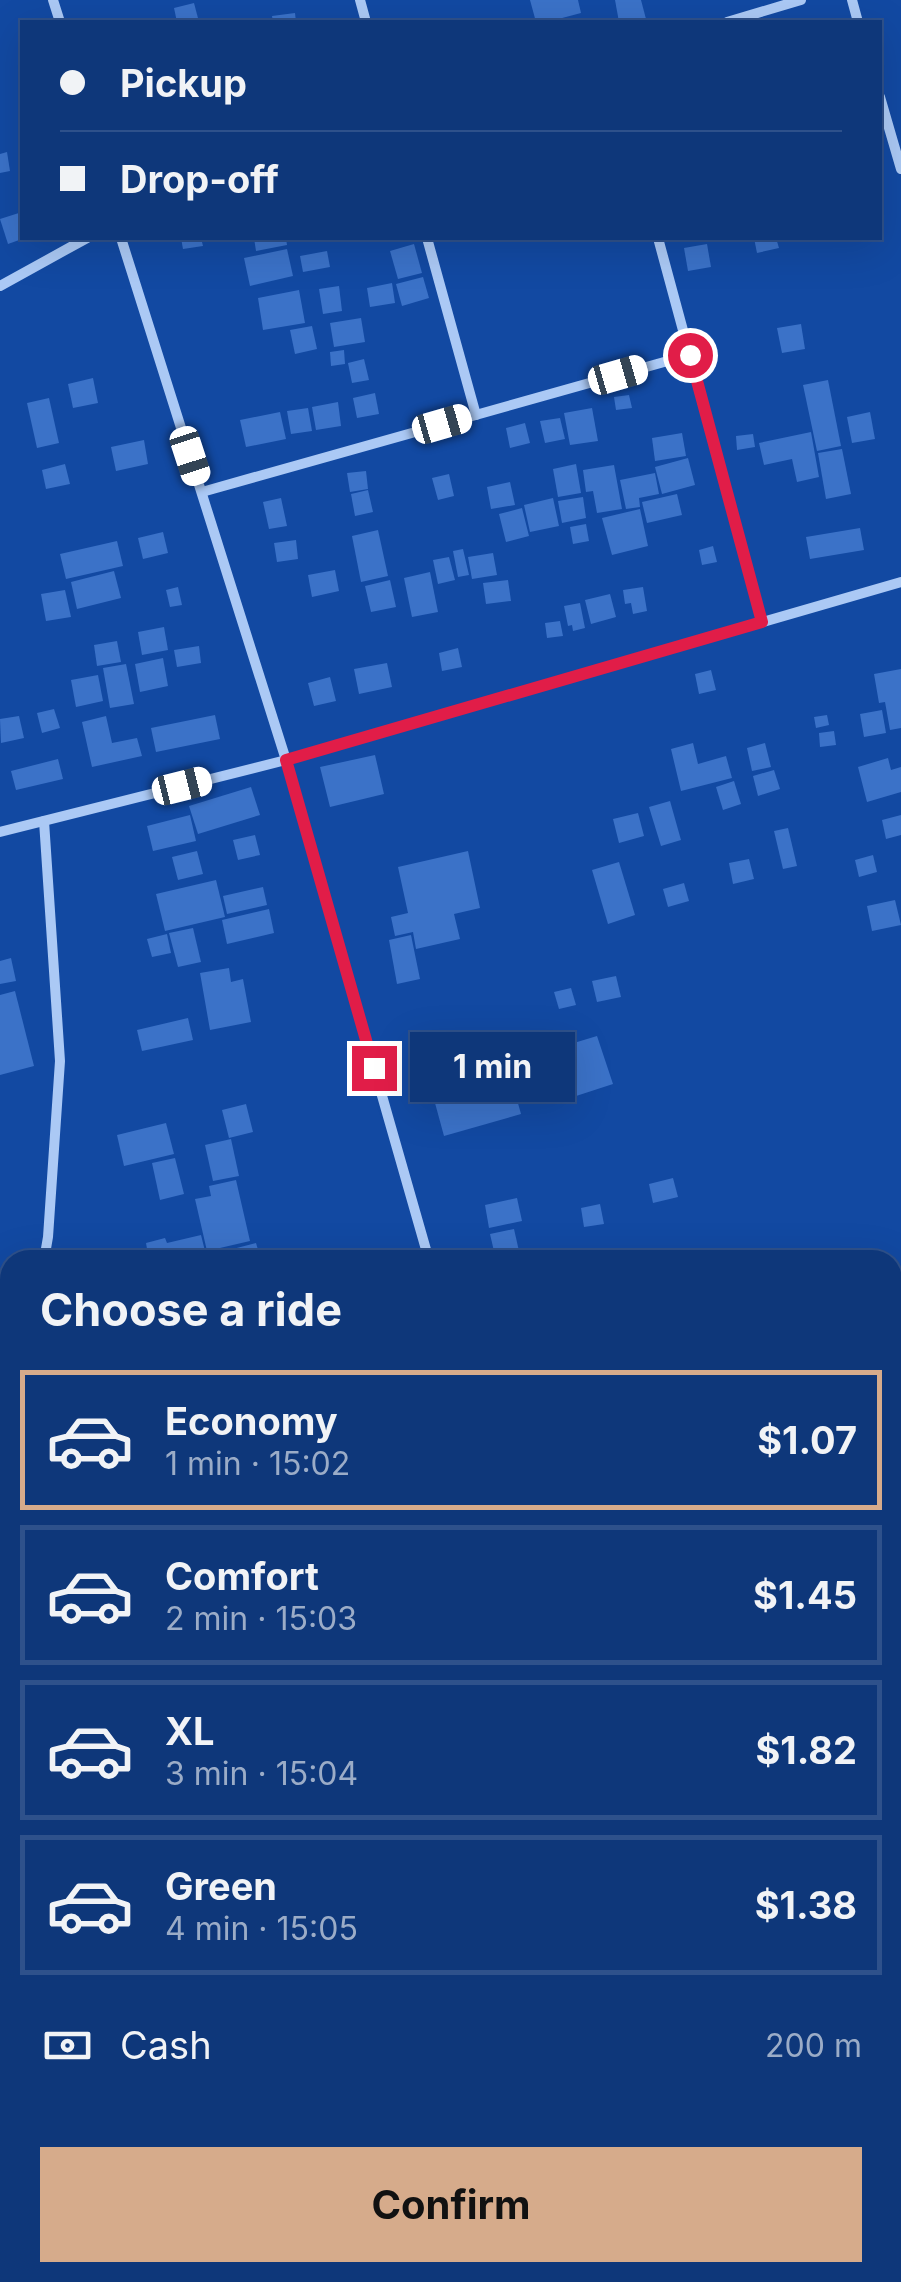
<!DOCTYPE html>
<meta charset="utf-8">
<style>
body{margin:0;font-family:Inter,sans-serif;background:#1c4281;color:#f1f3f6;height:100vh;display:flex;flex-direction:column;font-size:38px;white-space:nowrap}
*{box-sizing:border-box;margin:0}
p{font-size:32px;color:#9bacc7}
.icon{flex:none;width:55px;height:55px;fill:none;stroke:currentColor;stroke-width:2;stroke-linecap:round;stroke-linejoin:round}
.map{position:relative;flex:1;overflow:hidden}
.side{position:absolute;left:0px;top:1250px;width:902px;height:1032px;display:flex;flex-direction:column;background:#0e377a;border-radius:30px 30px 0 0;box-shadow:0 10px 40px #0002,0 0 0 2px #2e518b}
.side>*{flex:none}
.guide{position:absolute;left:20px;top:20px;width:862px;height:220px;border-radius:0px;box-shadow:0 10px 40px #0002,0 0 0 2px #2e518b;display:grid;align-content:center;height:220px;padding:0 40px;background:#0e377a}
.end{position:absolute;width:45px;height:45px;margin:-22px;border:12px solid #e11d48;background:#fff;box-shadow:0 0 0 5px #fff}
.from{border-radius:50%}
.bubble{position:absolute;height:70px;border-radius:0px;background:#0e377a;box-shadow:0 10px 40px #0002,0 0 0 2px #2e518b;font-size:32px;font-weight:700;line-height:70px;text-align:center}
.car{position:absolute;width:30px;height:60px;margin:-30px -15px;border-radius:12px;box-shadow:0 0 8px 2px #0007;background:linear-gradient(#fff 24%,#345 0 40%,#fff 0 76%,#345 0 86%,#fff 0)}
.guide b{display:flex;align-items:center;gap:35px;height:95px;font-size:38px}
.guide b+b{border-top:2px solid #2e518b}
.guide i{width:25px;height:25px;background:#f1f3f6}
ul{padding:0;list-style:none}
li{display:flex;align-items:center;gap:30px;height:140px;margin:0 20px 15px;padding:0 20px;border:5px solid #2e518b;border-radius:0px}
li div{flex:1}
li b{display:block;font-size:38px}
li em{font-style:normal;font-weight:700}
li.active{border-color:#d6ab8b}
li>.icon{width:90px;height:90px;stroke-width:1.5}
h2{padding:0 40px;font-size:45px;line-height:120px}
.pay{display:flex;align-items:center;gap:25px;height:110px;padding:0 40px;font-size:38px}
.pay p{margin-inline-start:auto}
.action{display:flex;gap:20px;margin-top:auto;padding:20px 40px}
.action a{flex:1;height:115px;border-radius:0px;background:#d6ab8b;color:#111;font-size:40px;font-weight:700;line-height:115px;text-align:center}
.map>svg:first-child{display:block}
</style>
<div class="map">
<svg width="901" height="2282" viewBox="0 0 901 2282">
<rect width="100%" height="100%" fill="#1249a2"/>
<g fill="#3b72c8">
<polygon points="530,0 578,0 581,13 547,22 536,22"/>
<polygon points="615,0 641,0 646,19 619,22"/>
<polygon points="194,3 199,22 177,22 174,8"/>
<polygon points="295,13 296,22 273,22 272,16"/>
<polygon points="7,152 10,171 0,173 0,154"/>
<polygon points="22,212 22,239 8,244 0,219"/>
<polygon points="181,238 201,238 203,246 183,249"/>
<polygon points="254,238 286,238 287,245 256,251"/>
<polygon points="754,238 776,238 779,248 757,253"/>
<polygon points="414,244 422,273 398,279 390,251"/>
<polygon points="707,244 711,267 688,271 684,248"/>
<polygon points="287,249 293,276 250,286 244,258"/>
<polygon points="327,251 330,267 303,272 300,256"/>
<polygon points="423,277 429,298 402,306 396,284"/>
<polygon points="392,283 395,303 370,307 367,288"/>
<polygon points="339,286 342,311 323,314 319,289"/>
<polygon points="299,290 305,323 263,330 258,298"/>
<polygon points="361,318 365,342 334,347 330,323"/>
<polygon points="801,324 805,349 782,353 777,328"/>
<polygon points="312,326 317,349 295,354 290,330"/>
<polygon points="344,350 345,364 331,366 330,352"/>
<polygon points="364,359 369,380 352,383 348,363"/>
<polygon points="93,378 98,403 73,408 68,384"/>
<polygon points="828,380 841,446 817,451 803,385"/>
<polygon points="375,393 379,414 357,418 353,398"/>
<polygon points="629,395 632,408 616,410 614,397"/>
<polygon points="49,398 59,443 37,448 27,403"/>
<polygon points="338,402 341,426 316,430 312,407"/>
<polygon points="308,408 312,431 291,434 287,411"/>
<polygon points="592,408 598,441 570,445 564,413"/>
<polygon points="280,412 286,439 246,447 240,420"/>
<polygon points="870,412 875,439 852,443 847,417"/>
<polygon points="560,418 565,439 545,443 540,421"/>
<polygon points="525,423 530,443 510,448 506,428"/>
<polygon points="811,432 819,477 797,482 792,459 764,465 759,443"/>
<polygon points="682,433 686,456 655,461 652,438"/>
<polygon points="753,434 755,447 737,450 736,436"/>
<polygon points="144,440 148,464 116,471 111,447"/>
<polygon points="842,449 851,494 826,499 818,453"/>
<polygon points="688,458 695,485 662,494 655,467"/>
<polygon points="65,464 70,484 46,489 42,470"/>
<polygon points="576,464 581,493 558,497 553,469"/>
<polygon points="614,465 622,509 597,513 593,491 586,492 583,470"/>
<polygon points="366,471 368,489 350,492 347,473"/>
<polygon points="655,473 659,494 639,498 640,507 626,509 620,480"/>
<polygon points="449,474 454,496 438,500 432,478"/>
<polygon points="510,482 515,505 491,509 487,487"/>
<polygon points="368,490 373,512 355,516 351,494"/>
<polygon points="677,494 682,515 647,523 642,502"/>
<polygon points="583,497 586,518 562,523 558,501"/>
<polygon points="281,498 287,526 269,529 263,502"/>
<polygon points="553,498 559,526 530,532 524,505"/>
<polygon points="522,508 529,536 506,542 499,514"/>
<polygon points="640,509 648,546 612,555 602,518"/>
<polygon points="586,524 589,541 573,544 570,527"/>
<polygon points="860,528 864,550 810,559 806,537"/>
<polygon points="378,530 388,576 361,582 352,536"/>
<polygon points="163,532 168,553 143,559 138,538"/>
<polygon points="296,540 298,559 277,562 274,543"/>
<polygon points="117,541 123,566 66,579 60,554"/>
<polygon points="713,546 717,562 702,565 699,550"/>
<polygon points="463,549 469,575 458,577 453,551"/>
<polygon points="493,553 497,575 472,579 468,557"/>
<polygon points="449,557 455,580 438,584 433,560"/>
<polygon points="335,570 339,591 312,597 308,575"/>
<polygon points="114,571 121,598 77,609 71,582"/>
<polygon points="430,572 438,612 412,617 404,578"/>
<polygon points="390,580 396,607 371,612 365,586"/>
<polygon points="508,580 511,601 486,604 483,583"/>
<polygon points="178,587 182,605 170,607 166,590"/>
<polygon points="643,587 647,611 633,614 631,603 625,604 623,590"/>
<polygon points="65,590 71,617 46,621 41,594"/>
<polygon points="610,594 616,617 591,624 585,600"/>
<polygon points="580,603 585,628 573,631 572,625 568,626 564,606"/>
<polygon points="560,621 563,636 547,638 545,623"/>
<polygon points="164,627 168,650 142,655 138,632"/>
<polygon points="117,641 121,662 97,666 94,645"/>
<polygon points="199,646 201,663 177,667 174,650"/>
<polygon points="458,648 462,667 442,671 439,653"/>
<polygon points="163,658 168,686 140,692 135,664"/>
<polygon points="387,663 392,687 359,694 354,669"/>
<polygon points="126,664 134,704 110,708 103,668"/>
<polygon points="901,669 901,728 890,730 885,702 879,703 874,674"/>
<polygon points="711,670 716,690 699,694 695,674"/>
<polygon points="98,675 103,701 76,707 71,680"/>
<polygon points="330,677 336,701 314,706 308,683"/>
<polygon points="54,709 60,728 42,733 37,713"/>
<polygon points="882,710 886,733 864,737 860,714"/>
<polygon points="215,715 220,739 156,752 151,728"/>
<polygon points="827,715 829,725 816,728 814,717"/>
<polygon points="19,716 24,738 1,743 0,719"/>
<polygon points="106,716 112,743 137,738 142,756 92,767 82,722"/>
<polygon points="834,731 836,745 820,747 819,733"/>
<polygon points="693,743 698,764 726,756 732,778 681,791 671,749"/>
<polygon points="765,743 771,767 752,771 747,748"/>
<polygon points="375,755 384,794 330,807 320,767"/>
<polygon points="888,758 891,770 901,767 901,792 867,802 858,767"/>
<polygon points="58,759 63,779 16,790 11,771"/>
<polygon points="774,770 780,789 758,796 753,776"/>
<polygon points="734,781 741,804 723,810 716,787"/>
<polygon points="251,787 260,815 198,834 189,806"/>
<polygon points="670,801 681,840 661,846 649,807"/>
<polygon points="638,813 644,836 619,843 613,819"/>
<polygon points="190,815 196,841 153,851 147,826"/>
<polygon points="901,815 901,835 886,839 882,820"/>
<polygon points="788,828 797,866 783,869 774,831"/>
<polygon points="255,835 260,855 238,860 233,840"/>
<polygon points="197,851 203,874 178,880 172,857"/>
<polygon points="468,851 480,908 454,914 460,939 416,949 413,932 395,936 391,917 408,913 398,867"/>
<polygon points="873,855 877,872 859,877 855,860"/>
<polygon points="749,859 754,879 733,884 729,863"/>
<polygon points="619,862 635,915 608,924 592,870"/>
<polygon points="216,880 225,917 165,931 156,894"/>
<polygon points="684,883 689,901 668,907 663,889"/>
<polygon points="263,887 267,905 227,914 223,896"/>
<polygon points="895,900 901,925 872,931 867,906"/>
<polygon points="269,909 274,933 227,944 222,920"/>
<polygon points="193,928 201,962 178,967 169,933"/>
<polygon points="167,934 171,953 152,957 147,939"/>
<polygon points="411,935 420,979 397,984 389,940"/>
<polygon points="11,958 16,981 0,984 0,961"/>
<polygon points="229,968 231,982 243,979 251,1022 210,1030 200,973"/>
<polygon points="616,976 621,997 597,1002 592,981"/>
<polygon points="571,988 576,1005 559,1009 554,992"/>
<polygon points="15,991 34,1066 0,1075 0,995"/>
<polygon points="188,1018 193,1040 142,1051 137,1030"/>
<polygon points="597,1036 613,1084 570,1098 554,1049"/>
<polygon points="509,1071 521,1114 444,1136 432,1092"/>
<polygon points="246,1104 253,1132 229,1138 222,1110"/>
<polygon points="166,1123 174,1154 124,1166 117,1135"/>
<polygon points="231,1139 239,1176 213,1181 205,1145"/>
<polygon points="175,1158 184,1194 160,1200 152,1163"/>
<polygon points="673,1178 678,1197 653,1203 649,1184"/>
<polygon points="236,1180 250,1241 207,1251 195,1199 211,1196 209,1186"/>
<polygon points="517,1198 522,1221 489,1228 485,1205"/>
<polygon points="600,1204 604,1224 584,1227 581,1208"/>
<polygon points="514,1229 521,1260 496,1260 490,1234"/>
<polygon points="201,1235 206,1255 184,1260 149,1260 146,1243 165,1238 167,1243"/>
<polygon points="256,1243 261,1260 232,1260 229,1250"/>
<polygon points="621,1253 623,1260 598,1260 598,1259"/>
<polygon points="901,1717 901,1748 892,1750 892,1719"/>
<polygon points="10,1859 10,1881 1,1883 0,1862"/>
<polygon points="7,1890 10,1902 10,1922 0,1925 0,1892"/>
<polygon points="0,1942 10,1976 10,1989 0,1992"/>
<polygon points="10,1993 10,2012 0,2015 0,1995"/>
<polygon points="10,2190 10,2211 0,2214 0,2192"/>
<polygon points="10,2253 10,2272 49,2272 52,2282 1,2282 0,2255"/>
<polygon points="106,2272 138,2272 140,2282 108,2282"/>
<polygon points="140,2272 164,2272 165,2277 142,2282"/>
<polygon points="511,2272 539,2272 541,2282 514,2282"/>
<polygon points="564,2272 593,2272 595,2282 566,2282"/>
<polygon points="73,2274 74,2282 59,2282 57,2277"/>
</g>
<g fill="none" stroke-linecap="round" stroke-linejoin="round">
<g stroke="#abc9f5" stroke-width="10">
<polyline points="53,0 60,22"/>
<polyline points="360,0 366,22"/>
<polyline points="852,0 858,22"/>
<polyline points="727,22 801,0"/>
<polyline points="880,97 901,169"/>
<polyline points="121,238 286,760 429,1260"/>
<polyline points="427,238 476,415"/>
<polyline points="658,238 762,622"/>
<polyline points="0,286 87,238"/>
<polyline points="202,492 689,355"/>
<polyline points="44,821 60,1061 48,1237 44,1260"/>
<polyline points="0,832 286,760 901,582"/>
<polyline points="0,1429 10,1407"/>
<polyline points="892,1478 901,1476"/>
<polyline points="0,1734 10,1731"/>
<polyline points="185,2272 188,2282"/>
<polyline points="416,2272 418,2282"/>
<polyline points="713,2272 716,2282"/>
<polyline points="271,2282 307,2272"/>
</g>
</g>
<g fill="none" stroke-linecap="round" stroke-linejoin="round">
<polyline stroke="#e11d48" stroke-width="12" points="374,1068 286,760 762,622 690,355"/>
</g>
</svg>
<i class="end from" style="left:690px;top:355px"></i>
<i class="end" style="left:374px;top:1068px"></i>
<div class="bubble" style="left:410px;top:1032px;width:165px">1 min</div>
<i class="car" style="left:618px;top:375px;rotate:74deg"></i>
<i class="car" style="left:442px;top:424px;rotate:74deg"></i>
<i class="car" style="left:190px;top:456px;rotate:162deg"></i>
<i class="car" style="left:182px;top:786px;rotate:76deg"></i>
<div class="guide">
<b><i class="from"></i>Pickup</b>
<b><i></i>Drop-off</b>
</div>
<section class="side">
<h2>Choose a ride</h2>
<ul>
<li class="active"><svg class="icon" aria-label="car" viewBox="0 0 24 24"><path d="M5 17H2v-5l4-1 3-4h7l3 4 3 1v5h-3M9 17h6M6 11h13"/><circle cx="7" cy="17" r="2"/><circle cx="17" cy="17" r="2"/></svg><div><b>Economy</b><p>1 min · 15:02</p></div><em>$1.07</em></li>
<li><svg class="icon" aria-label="car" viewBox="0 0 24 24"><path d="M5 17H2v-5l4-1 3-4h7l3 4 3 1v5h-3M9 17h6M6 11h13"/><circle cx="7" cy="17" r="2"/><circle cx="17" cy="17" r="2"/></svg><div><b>Comfort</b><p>2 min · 15:03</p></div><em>$1.45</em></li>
<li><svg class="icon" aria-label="car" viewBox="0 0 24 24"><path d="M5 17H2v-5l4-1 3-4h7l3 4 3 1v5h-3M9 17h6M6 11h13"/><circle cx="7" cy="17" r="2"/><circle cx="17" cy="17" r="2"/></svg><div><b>XL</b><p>3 min · 15:04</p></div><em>$1.82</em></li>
<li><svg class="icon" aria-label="car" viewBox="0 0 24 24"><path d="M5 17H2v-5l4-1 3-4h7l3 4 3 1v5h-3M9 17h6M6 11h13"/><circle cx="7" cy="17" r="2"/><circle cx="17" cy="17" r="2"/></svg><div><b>Green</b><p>4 min · 15:05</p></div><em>$1.38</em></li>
</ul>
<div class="pay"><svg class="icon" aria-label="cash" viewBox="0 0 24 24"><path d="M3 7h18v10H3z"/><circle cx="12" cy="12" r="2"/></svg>Cash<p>200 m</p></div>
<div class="action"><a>Confirm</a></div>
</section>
</div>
